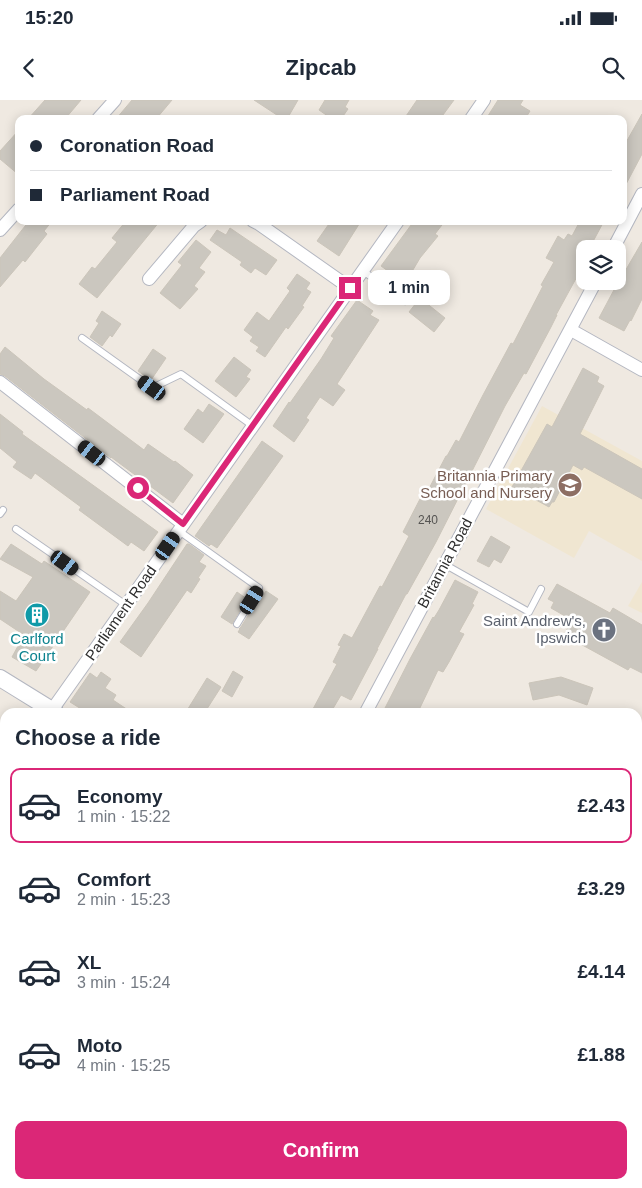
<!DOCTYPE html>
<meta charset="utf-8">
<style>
body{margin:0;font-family:Arial,sans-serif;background:#f6f6f7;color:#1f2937;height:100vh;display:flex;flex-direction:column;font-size:19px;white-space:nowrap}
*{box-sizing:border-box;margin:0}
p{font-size:16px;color:#747a83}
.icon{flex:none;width:28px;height:28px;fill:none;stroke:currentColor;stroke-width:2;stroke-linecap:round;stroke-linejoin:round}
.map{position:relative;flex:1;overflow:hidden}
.details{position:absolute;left:0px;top:608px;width:642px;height:481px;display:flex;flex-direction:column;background:#fff;border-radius:15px 15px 0 0;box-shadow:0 2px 12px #0003}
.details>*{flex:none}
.guide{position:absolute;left:15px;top:15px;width:612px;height:110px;border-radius:10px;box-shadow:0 2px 12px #0003;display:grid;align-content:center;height:110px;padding:0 15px;background:#fff}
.controls{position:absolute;left:576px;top:140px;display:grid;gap:10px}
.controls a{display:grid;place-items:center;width:50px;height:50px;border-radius:10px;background:#fff;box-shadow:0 2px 12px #0003;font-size:25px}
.end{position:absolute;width:22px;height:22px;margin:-11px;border:6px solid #db2777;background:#fff;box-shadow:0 0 0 2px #fff}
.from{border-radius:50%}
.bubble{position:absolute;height:35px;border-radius:10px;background:#fff;box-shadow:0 2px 12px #0003;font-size:16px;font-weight:700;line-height:35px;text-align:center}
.car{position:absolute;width:15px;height:30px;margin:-15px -8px;border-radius:6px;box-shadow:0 0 4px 1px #0007;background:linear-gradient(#222 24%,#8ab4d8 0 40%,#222 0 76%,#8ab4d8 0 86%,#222 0)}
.guide b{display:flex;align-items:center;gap:18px;height:48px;font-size:19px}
.guide b+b{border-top:1px solid #e0e1e3}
.guide i{width:12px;height:12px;background:#1f2937}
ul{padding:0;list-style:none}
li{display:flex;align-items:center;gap:15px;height:75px;margin:0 10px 8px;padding:0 5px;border:2px solid transparent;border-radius:10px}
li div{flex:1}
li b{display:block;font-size:19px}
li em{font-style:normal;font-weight:700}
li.active{border-color:#db2777}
li>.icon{width:45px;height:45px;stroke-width:1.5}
h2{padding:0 15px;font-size:22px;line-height:60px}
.primary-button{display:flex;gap:10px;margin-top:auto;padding:10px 15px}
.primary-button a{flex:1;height:58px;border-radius:10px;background:#db2777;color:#fff;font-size:20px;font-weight:700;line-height:58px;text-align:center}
.status{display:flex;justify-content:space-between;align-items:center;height:35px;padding:0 25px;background:#fff;direction:ltr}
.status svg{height:14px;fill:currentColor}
header{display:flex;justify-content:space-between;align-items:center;height:65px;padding:0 15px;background:#fff;font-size:22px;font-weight:700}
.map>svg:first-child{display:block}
</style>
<div class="status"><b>15:20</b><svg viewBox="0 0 49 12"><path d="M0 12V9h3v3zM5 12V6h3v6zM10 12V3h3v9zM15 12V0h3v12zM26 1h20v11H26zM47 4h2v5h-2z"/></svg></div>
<header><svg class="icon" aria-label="back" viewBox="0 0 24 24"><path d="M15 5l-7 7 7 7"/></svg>Zipcab<svg class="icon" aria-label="search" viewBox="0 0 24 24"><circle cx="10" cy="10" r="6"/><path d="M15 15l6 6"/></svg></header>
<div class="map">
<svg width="642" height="1088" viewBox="0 0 642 1088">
<rect width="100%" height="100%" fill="#efe9e1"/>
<g fill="#f0e6d1">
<polygon points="542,306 642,361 642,461 589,431 574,458 486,409"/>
<polygon points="642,482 642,513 628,506"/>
</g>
<polygon fill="#b6e59e" points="638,990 642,992 642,1088 524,1088 526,1084 638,1084"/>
<g fill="#cbc7bf" stroke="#cbc5ba">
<polygon points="45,0 81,0 65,19 28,19"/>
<polygon points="132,0 172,0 156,19 116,19"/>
<polygon points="254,0 298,0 287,19 283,19"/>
<polygon points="325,0 349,0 345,7 348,9 341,19 332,19 319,10"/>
<polygon points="417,0 454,0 440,19 404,19"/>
<polygon points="498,0 523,0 520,5 530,11 525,19 486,19"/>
<polygon points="642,14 642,54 624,88 624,46"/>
<polygon points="19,30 19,75 0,59 0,51"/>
<polygon points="29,121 52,121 44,131 47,134 25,162 23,160 0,187 0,158"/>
<polygon points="126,121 160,121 97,198 79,184 92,167 95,169 117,142 112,138"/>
<polygon points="331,121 361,121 339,156 317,141"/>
<polygon points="414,121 445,121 435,134 438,136 420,158 407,180 397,173 395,176 381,166"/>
<polygon points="580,121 604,121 589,149 585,149 585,162 556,215 557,215 551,227 526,274 524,273 505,306 436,442 407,494 406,494 377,549 378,549 351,600 341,595 331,612 319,612 313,609 337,564 333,562 341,546 338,545 344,534 352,538 380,486 382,487 409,436 403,432 420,399 423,400 446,356 447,356 456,340 459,342 483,295 511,243 513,244 543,186 541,185 554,162 546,158 558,136 564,140 568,134 572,136"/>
<polygon points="230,128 277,160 266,175 255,168 251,173 240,165 242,162 210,140 217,130 226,135"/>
<polygon points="196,140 211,152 199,168 205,172 194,186 198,189 180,209 160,193 182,165 178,162"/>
<polygon points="642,142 642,199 631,221 630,220 624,231 599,218 623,173 624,173"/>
<polygon points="297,174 310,183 306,189 311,192 302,206 304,207 288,229 286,227 265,257 256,251 259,247 250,241 253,237 244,230 257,212 269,221 290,191 287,188"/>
<polygon points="420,198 445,218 434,232 409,212"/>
<polygon points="357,200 373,211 370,215 379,220 337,284 345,290 333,306 320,297 306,318 309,320 294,342 273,326 289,302 290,303 321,259 334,238 331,236"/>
<polygon points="102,211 121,224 112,237 110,235 102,246 90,237 99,223 96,221"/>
<polygon points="5,247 44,279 87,310 88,308 144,350 148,344 174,362 175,361 193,375 173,403 111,357 111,358 5,276 0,274 0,254"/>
<polygon points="153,249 166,258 151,280 138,271"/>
<polygon points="234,257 251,270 246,277 250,279 236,297 215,281"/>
<polygon points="583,268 599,277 597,282 604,286 580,334 642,369 642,399 584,367 582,370 573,365 554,402 552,402 549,407 512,387 547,324 552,327"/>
<polygon points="209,304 224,314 203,343 184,329 198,309 203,313"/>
<polygon points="0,314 23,332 22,334 158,432 144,451 131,442 128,446 79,410 81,407 35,373 31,379 13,367 17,362 0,348"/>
<polygon points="262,341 283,356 217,448 211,444 209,446 195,436"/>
<polygon points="491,436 510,447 501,463 494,459 489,467 477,461"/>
<polygon points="11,444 42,464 44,461 90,492 36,571 12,557 24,535 0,519 0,491 16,501 33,477 0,459"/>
<polygon points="187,444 189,444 204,455 199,462 206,466 198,478 200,479 191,493 187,490 141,557 120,542 148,503"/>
<polygon points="455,480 478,492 472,504 474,505 459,532 464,534 449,562 443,572 438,570 418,612 383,612 410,559 433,517 434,518 439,510"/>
<polygon points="557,484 610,513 613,508 642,525 642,573 630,567 628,570 564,535 572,520 551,508 554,502 548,499"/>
<polygon points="266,491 278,499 249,539 238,532 240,529 239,529 241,527 255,504 257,505"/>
<polygon points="237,492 247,499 232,524 221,517"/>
<polygon points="233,571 243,577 232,597 222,591"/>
<polygon points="101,572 111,579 105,588 116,595 113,600 131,612 86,612 70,602 90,573 97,578"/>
<polygon points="561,577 593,588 587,605 559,595 533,600 529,583"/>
<polygon points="207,578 221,587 205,612 186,612"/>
</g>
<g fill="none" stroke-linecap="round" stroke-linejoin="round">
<defs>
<g id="service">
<polyline points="363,171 405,201"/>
<polyline points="82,238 152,288 181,274 253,326"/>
<polyline points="0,414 3,410"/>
<polyline points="16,429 126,505"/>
<polyline points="179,431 259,488 237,524"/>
<polyline points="444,464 529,512 541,489"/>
<polyline points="329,1088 331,1084"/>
<polyline points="397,1088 399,1084"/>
</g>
<g id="minor">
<polyline points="98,19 115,0"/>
<polyline points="471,19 484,0"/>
<polyline points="253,121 259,124 350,188"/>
<polyline points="0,130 19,109"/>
<polyline points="613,149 642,94"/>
<polyline points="149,179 194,126 201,121"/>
<polyline points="571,230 642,270"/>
<polyline points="0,282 183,424"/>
<polyline points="52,610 398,121"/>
<polyline points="366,612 596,181"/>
<polyline points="0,687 5,681"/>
<polyline points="409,1084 418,1088"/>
<polyline points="502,1084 503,1088"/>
<polyline points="4,1088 8,1084"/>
<polyline points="264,1088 265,1084"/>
<polyline points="486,1088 493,1084"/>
</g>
<g id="tertiary">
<polyline points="0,578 55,612"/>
<polyline points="638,959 642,961"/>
</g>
</defs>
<use href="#service" stroke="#b4b7c1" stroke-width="8"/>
<use href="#minor" stroke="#b4b7c1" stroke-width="14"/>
<use href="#tertiary" stroke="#b4b7c1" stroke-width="18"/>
<polyline stroke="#c9c9c9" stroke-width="2.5" stroke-dasharray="4 2.5" stroke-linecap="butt" points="599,1084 600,1088"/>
<use href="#service" stroke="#fff" stroke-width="6"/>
<use href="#minor" stroke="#fff" stroke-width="12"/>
<use href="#tertiary" stroke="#fff" stroke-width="16"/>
</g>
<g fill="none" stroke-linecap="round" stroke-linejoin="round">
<polyline stroke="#db2777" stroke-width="6" points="138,388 183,424 350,188"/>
</g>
<defs>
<symbol id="school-disc" viewBox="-11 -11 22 22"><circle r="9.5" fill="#8d6e63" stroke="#fff"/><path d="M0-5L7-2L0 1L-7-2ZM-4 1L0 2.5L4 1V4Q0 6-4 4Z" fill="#fff"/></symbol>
<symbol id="building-disc" viewBox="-11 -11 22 22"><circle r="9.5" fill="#0f9aa8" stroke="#fff"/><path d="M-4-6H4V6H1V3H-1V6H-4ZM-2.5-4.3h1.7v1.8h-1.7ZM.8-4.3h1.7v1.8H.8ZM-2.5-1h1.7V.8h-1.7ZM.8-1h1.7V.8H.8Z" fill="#fff"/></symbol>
<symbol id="church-disc" viewBox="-11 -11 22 22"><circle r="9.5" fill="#6b7280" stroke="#fff"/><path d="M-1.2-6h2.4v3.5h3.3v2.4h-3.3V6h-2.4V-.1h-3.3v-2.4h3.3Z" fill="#fff"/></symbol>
</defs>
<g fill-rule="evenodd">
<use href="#school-disc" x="556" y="371" width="28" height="28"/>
<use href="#building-disc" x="23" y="501" width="28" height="28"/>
<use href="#church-disc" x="590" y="516" width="28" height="28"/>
</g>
<g text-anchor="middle" stroke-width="5" stroke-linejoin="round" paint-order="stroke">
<g font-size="12" fill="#555452">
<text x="428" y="424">240</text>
</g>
<g font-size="15" fill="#785e54" stroke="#fff" text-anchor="end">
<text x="552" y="381">Britannia Primary<tspan x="552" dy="17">School and Nursery</tspan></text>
</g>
<g font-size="15" fill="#2e2e2e" stroke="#fff">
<text transform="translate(445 463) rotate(-62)" y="5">Britannia Road</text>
<text transform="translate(121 513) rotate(-55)" y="5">Parliament Road</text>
</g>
<g font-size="15" fill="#5b616d" stroke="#fff" text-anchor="end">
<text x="586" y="526">Saint Andrew's,<tspan x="586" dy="17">Ipswich</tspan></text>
</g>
<g font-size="15" fill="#0d838f" stroke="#fff">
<text x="37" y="544">Carlford<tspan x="37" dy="17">Court</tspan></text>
</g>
</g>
</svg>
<div class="controls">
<a><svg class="icon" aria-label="layers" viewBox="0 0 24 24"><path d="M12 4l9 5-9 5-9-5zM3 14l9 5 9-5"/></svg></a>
</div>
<i class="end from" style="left:138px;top:388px"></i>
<i class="end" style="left:350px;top:188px"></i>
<div class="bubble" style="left:368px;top:170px;width:82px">1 min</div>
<i class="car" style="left:152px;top:288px;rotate:306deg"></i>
<i class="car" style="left:92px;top:353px;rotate:308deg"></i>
<i class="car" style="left:168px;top:446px;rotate:35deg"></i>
<i class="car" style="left:65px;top:463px;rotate:126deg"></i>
<i class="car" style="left:252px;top:500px;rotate:32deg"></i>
<div class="guide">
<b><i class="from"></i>Coronation Road</b>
<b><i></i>Parliament Road</b>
</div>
<section class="details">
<h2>Choose a ride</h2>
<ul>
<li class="active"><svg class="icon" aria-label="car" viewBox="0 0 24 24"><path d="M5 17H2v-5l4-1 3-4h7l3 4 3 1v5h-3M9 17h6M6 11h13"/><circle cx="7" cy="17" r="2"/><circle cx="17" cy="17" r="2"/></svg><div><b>Economy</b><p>1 min · 15:22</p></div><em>£2.43</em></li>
<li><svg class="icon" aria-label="car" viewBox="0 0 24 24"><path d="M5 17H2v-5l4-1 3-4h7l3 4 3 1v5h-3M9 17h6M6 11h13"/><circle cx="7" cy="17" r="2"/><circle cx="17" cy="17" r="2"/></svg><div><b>Comfort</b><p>2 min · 15:23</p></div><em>£3.29</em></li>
<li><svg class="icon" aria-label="car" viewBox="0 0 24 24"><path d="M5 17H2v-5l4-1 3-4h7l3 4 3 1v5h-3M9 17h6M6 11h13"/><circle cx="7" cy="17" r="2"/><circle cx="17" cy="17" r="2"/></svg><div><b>XL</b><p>3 min · 15:24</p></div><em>£4.14</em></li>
<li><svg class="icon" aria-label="car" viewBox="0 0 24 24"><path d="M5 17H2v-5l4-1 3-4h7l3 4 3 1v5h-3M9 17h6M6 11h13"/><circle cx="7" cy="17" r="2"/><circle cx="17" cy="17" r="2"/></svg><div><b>Moto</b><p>4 min · 15:25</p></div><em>£1.88</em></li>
</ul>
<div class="primary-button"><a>Confirm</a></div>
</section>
</div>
